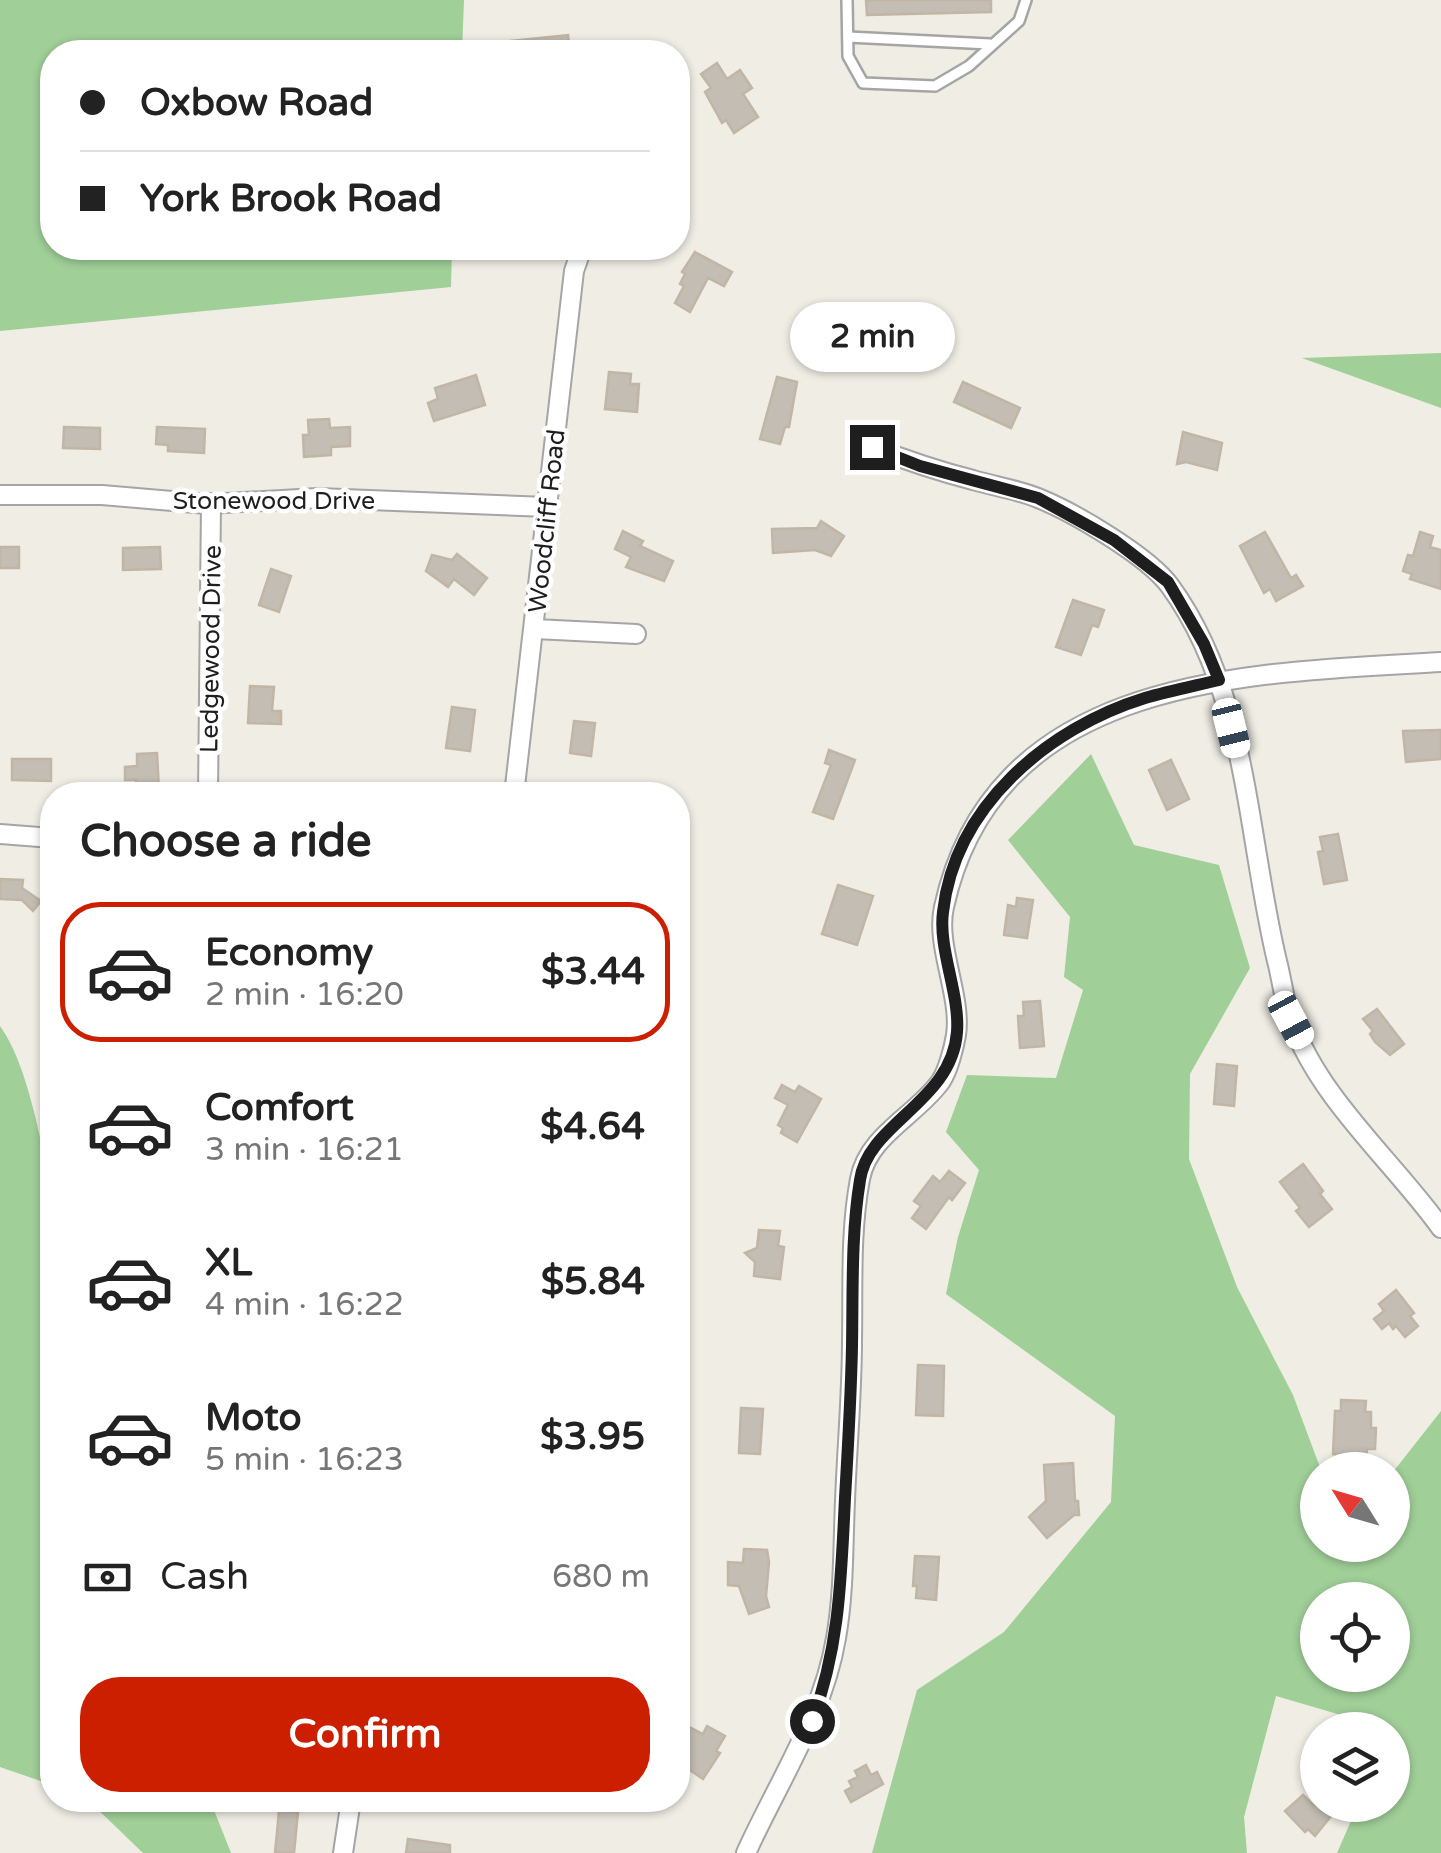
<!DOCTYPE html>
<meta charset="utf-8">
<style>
body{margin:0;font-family:"Varela Round",sans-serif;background:#f6f6f6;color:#222;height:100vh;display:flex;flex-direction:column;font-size:38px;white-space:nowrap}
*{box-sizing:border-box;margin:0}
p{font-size:32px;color:#767676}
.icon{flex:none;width:55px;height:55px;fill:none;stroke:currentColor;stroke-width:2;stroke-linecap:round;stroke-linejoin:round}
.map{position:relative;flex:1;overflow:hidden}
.drawer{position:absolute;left:40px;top:782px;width:650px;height:1030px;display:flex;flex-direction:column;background:#fff;border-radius:40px;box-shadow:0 2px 8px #0004}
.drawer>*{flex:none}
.hud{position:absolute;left:40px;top:40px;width:650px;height:220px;border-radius:40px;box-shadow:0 2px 8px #0004;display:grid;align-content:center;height:220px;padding:0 40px;background:#fff}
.needle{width:65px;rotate:307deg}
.fabs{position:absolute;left:1300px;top:1452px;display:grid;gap:20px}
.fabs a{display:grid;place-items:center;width:110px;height:110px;border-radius:50%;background:#fff;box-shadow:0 2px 8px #0004;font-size:50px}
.end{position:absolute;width:45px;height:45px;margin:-22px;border:12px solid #1e1e1e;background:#fff;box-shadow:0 0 0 5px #fff}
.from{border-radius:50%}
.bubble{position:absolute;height:70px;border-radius:35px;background:#fff;box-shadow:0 2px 8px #0004;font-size:32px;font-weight:700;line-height:70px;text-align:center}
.car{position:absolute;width:30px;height:60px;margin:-30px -15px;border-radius:12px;box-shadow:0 0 8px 2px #0007;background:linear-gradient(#fff 24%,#345 0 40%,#fff 0 76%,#345 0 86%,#fff 0)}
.hud b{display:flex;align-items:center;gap:35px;height:95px;font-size:38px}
.hud b+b{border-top:2px solid #e0e0e0}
.hud i{width:25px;height:25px;background:#222}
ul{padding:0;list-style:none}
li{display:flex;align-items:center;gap:30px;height:140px;margin:0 20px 15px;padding:0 20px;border:5px solid transparent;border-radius:40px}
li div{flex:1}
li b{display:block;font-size:38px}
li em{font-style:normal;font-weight:700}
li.on{border-color:#cc1f00}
li>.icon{width:90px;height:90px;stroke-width:1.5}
h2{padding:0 40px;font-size:45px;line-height:120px}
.pay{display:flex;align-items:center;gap:25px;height:110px;padding:0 40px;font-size:38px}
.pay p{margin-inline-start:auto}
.button{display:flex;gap:20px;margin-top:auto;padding:20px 40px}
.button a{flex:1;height:115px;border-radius:40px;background:#cc1f00;color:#fff;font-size:40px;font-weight:700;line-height:115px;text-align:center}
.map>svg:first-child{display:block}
</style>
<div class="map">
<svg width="1441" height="1853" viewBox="0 0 1441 1853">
<rect width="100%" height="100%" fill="#efede4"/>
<g fill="#a0cf98" fill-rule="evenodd">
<polygon points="0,0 464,0 462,52 52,52 52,248 452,248 451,287 0,331"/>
<polygon points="1441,353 1441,408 1302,358"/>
<path d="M1091,754L1134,845L1219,865L1250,968L1190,1074L1189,1159L1237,1287L1293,1395L1321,1470H1318V1545H1392L1393,1472L1441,1411V1853H1337L1358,1805H1392V1730L1276,1696L1244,1817L1247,1853H872L917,1690L1004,1632L1111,1502L1115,1416L946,1294L958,1237L979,1170L946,1132L967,1075L1056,1078L1083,990L1064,977L1070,917L1008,840ZM1318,1600H1392V1675H1318Z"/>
<path d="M0,1026C28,1064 42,1147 52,1195V1785L0,1767Z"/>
<polygon points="88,1800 210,1800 231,1853 143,1853"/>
</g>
<g fill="#c4bdb3" stroke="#c1b6a6" stroke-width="2.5">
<polygon points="866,0 991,0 991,12 867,15"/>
<polygon points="568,35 570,52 491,52 490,43"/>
<polygon points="717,63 727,79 740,70 752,88 743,94 758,117 734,133 726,120 722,123 705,92 711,88 701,74"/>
<polygon points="695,252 732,272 724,286 708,278 690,312 675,303 684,286 680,284 685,274 682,272"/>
<polygon points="609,372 631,374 630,384 639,384 637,412 605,409"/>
<polygon points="476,375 485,405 434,421 428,403 438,399 435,388"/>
<polygon points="777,377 797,382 789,427 785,427 780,444 760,439"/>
<polygon points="963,382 1020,408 1011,428 954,402"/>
<polygon points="329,419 330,428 350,427 350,446 331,447 331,455 304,457 303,435 309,435 308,420"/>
<polygon points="64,427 100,428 100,449 63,448"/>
<polygon points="157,427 205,429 204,453 168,451 168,445 156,444"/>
<polygon points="1183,432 1222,443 1217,470 1186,462 1177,464"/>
<polygon points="821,521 844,536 831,556 815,550 773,553 772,529 817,528"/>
<polygon points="623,531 643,541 640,546 673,561 664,581 626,567 631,557 615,549"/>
<polygon points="1265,532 1291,578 1296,575 1303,586 1276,601 1270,589 1264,593 1240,546"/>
<polygon points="1420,532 1433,536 1430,547 1441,550 1441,589 1410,579 1412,574 1403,571 1408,555 1413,556"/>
<rect x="0" y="547" width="19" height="21"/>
<polygon points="160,547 161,569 123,570 123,548"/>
<polygon points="457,554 487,578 474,595 454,579 448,587 426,571 432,555 452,560"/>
<polygon points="271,569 291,576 279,612 259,605"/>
<polygon points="1073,600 1104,610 1098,627 1092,625 1081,655 1056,647"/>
<polygon points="250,686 274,687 272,711 281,711 281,724 248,723"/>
<polygon points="452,707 475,710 470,751 446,748"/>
<polygon points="574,721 595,723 591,756 570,753"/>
<polygon points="1441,730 1441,759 1406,762 1403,731"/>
<polygon points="829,750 855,760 833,819 813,812 831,765 825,763"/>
<polygon points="157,753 159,790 136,791 136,780 125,780 125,767 137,766 137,754"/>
<polygon points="12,759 51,759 51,781 12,780"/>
<polygon points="1171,760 1189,799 1167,810 1149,770"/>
<polygon points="1338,834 1347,880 1324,884 1318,852 1323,851 1320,837"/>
<polygon points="0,879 23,880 22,888 41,901 33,911 22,900 0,899"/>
<polygon points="838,885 873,896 857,945 822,934"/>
<polygon points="1017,898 1033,900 1027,938 1004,935 1008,905 1016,907"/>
<polygon points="1040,1001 1044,1046 1020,1048 1018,1016 1024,1016 1023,1002"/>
<polygon points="1377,1009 1404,1044 1390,1055 1375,1042 1370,1034 1373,1031 1363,1019"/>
<polygon points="1217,1064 1237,1066 1234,1106 1214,1104"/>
<polygon points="782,1085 795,1092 799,1086 821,1099 797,1142 781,1133 783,1128 778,1125 788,1105 775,1098"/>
<polygon points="1303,1164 1323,1191 1320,1194 1332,1209 1309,1227 1296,1211 1300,1208 1280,1182"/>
<polygon points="949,1171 965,1183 952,1200 949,1197 926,1229 912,1218 921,1206 914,1201 933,1176 940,1182"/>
<polygon points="759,1230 780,1231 778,1246 784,1247 780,1279 754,1276 755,1262 745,1253 757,1248"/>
<polygon points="1396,1290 1414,1313 1410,1316 1418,1326 1405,1337 1396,1326 1393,1329 1389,1323 1382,1329 1374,1319 1384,1311 1379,1304"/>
<polygon points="918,1365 944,1366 943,1416 916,1415"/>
<polygon points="1341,1400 1366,1401 1365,1412 1371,1412 1371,1428 1376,1428 1375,1449 1367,1449 1366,1462 1356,1462 1356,1467 1343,1466 1343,1455 1333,1454 1335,1411 1341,1411"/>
<polygon points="741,1408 763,1409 760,1454 739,1453"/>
<polygon points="1073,1463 1075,1501 1078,1501 1079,1515 1074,1515 1047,1538 1029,1517 1046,1501 1044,1465"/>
<polygon points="744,1549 767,1550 769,1562 766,1596 769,1607 749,1614 739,1586 728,1585 728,1562 743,1563"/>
<polygon points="915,1556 939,1557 936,1600 916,1598 917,1586 913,1586"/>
<polygon points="707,1726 725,1736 716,1751 720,1753 703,1779 678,1762 684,1749 679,1746 689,1727 703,1734"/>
<polygon points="866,1765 871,1775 877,1772 883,1784 851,1802 845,1791 852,1787 849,1781 858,1777 855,1771"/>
<polygon points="1303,1795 1313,1805 1340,1805 1315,1836 1308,1829 1305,1832 1285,1811"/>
<polygon points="279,1811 298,1812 294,1853 275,1853"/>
<polygon points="408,1839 450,1845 450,1853 406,1853"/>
</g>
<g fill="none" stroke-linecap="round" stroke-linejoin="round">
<defs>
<g id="service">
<polyline points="847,0 848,56 863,83 935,86 969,66 1019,21 1026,0"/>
<polyline points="848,37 990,44"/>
</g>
<g id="minor">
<path d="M872,447C905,460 938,471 973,480C994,486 1018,490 1038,498C1073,512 1148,556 1170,586C1248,693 1247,837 1277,961C1282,980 1284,1001 1291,1020C1320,1100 1392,1160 1441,1228"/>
<polyline points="0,495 102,495 207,504 318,498 547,507"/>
<polyline points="535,629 636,634"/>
<polyline points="208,795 211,503"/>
<polyline points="514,795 574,271 582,248"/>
<polyline points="0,834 52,838"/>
<polyline points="343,1853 351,1800"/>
<path d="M746,1853C778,1782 823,1716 836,1638C844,1593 843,1546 845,1501C847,1447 852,1394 852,1340C853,1286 850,1232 860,1179C868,1135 917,1115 941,1081C948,1070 954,1048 956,1035C962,996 935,945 944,907C995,674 1249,673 1441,662"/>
</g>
</defs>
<use href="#service" stroke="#a5a5a5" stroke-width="14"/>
<use href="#minor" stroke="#a5a5a5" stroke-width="22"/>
<use href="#service" stroke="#fff" stroke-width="9"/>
<use href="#minor" stroke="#fff" stroke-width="18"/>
</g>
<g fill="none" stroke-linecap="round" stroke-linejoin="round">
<path stroke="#1e1e1e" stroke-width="12" d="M812,1721C840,1646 841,1577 845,1498C848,1447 851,1397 852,1346C853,1291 851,1235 860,1180C868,1123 952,1102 957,1032C960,994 938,949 943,912C955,806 1048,728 1145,698C1169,691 1194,686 1219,680L1204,644L1168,582L1114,540L1038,498L920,466L872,447"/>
</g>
<g text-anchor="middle" stroke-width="9" stroke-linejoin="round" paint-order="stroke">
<g font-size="25" fill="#1e1e1e" stroke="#fff">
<text x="274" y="509">Stonewood Drive</text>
<text transform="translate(546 521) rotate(-84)" y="9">Woodcliff Road</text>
<text transform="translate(210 649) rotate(-89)" y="9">Ledgewood Drive</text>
</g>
</g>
</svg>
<div class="fabs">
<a><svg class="needle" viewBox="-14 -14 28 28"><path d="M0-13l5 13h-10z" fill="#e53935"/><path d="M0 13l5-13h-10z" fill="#767676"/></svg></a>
<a><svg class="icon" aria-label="locate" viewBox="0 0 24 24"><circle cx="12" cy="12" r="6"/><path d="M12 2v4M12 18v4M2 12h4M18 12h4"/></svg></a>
<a><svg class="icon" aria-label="layers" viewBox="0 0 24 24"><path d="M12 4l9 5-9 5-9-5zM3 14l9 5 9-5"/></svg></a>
</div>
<i class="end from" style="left:812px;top:1721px"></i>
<i class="end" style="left:872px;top:447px"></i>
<div class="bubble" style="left:790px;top:302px;width:165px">2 min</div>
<i class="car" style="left:1231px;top:728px;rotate:166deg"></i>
<i class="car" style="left:1291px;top:1020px;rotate:152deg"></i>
<div class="hud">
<b><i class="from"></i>Oxbow Road</b>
<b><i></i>York Brook Road</b>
</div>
<section class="drawer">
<h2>Choose a ride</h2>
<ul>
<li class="on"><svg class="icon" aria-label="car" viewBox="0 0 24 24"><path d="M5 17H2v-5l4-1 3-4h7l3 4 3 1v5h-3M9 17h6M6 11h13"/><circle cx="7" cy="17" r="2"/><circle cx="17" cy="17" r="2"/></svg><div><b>Economy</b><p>2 min · 16:20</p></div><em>$3.44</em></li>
<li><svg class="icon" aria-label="car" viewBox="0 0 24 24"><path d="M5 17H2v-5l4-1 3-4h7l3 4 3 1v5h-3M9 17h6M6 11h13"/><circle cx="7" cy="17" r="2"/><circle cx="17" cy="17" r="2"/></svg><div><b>Comfort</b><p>3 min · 16:21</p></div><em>$4.64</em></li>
<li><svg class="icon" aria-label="car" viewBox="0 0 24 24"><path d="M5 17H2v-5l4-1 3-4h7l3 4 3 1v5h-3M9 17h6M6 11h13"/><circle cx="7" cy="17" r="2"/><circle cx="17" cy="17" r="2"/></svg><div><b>XL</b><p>4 min · 16:22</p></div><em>$5.84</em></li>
<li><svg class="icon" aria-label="car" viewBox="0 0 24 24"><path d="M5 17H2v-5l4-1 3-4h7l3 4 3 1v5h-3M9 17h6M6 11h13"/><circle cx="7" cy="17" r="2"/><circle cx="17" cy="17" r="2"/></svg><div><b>Moto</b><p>5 min · 16:23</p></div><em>$3.95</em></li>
</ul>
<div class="pay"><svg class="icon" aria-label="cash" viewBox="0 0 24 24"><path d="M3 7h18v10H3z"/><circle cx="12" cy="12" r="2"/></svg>Cash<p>680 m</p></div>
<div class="button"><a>Confirm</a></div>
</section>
</div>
